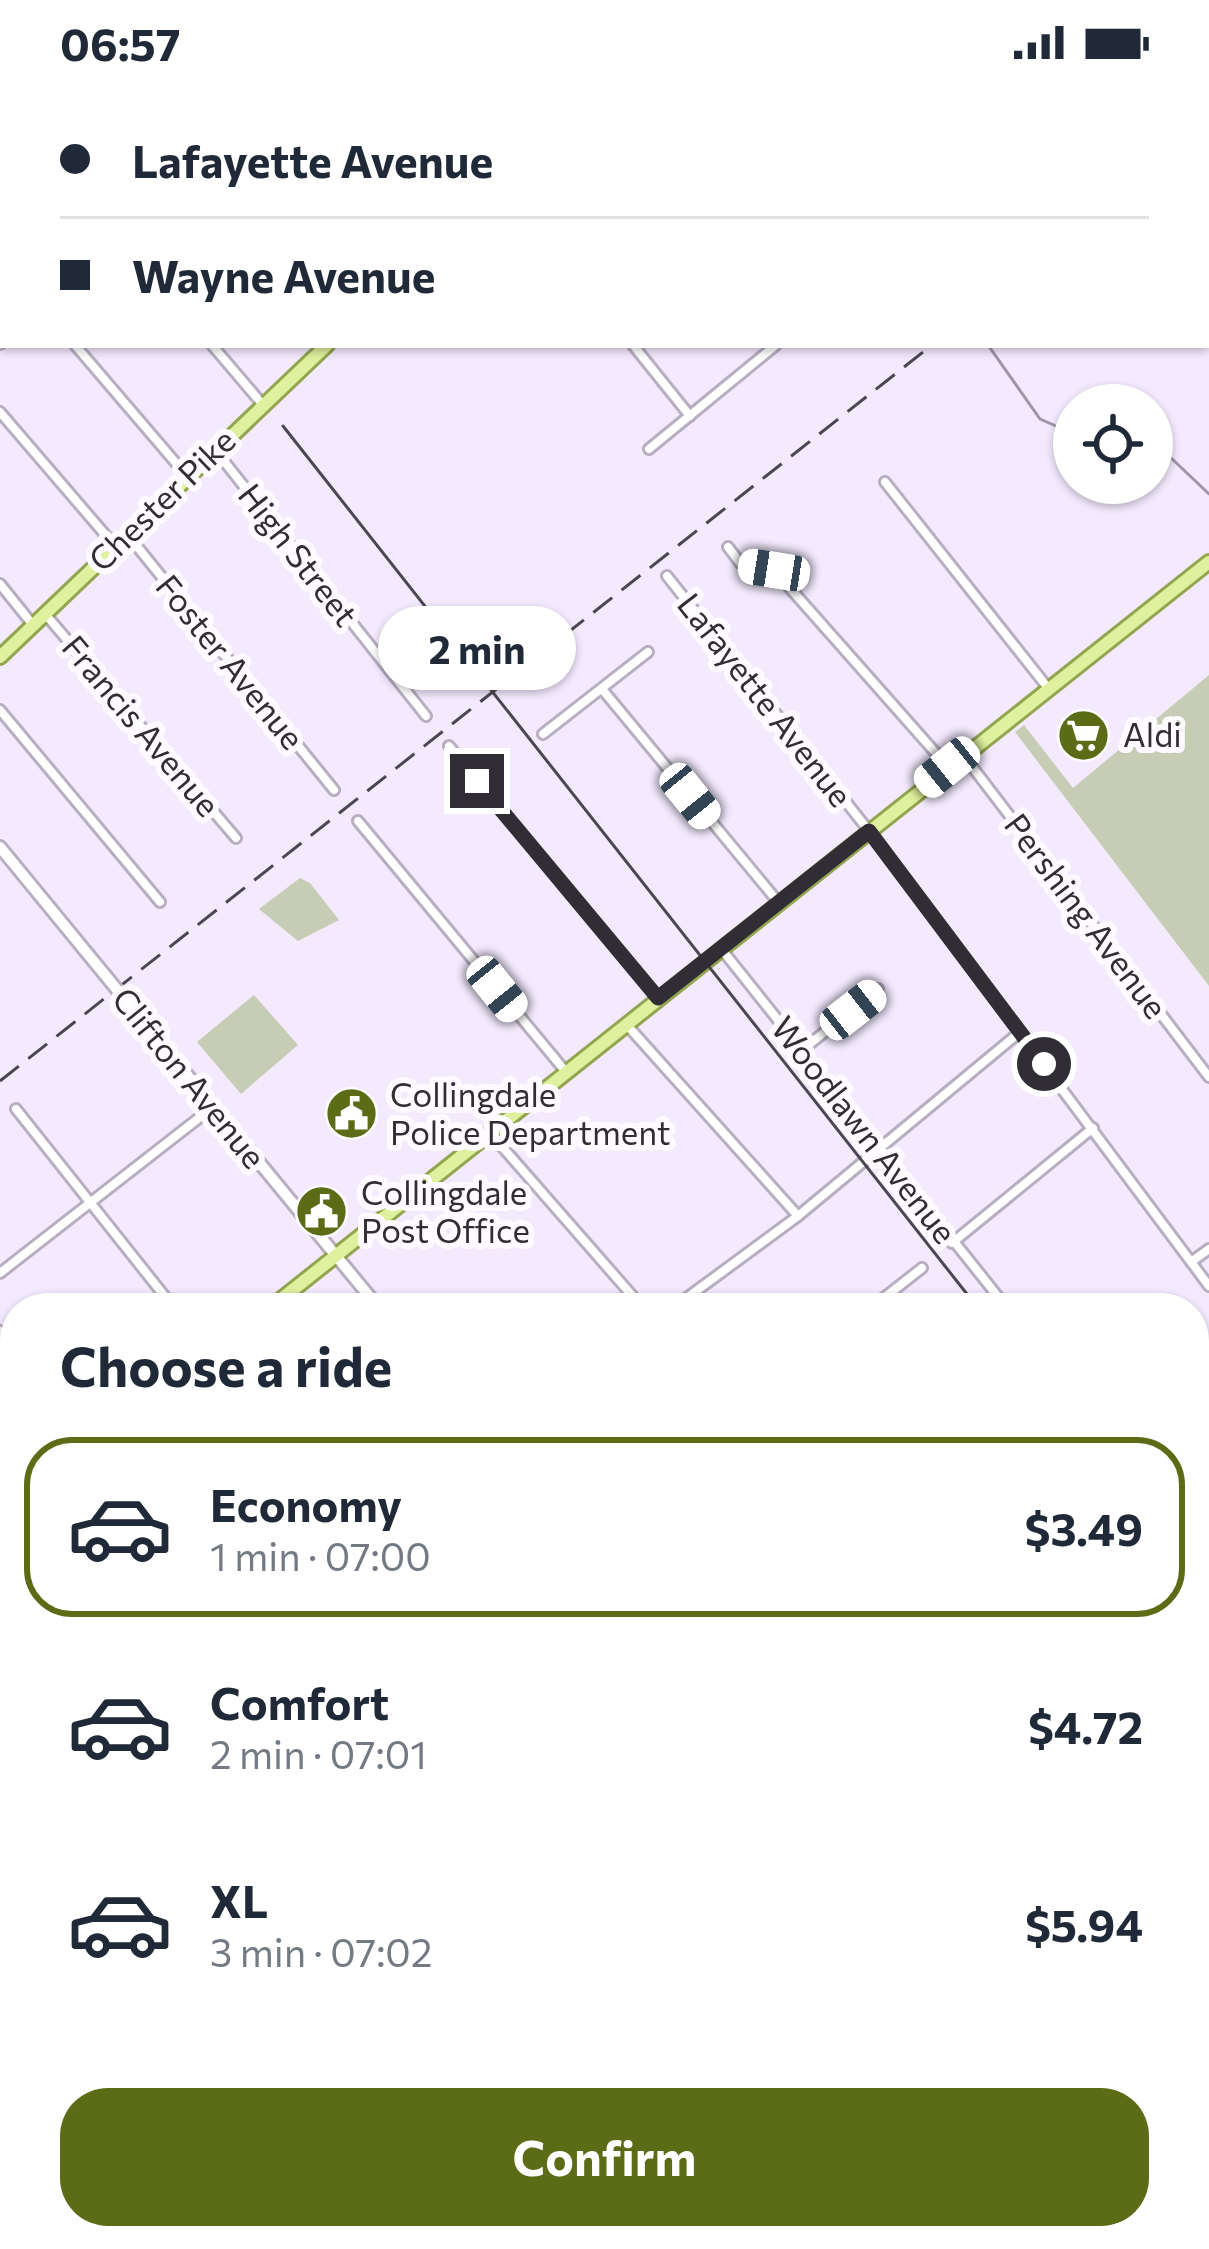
<!DOCTYPE html>
<meta charset="utf-8">
<style>
body{margin:0;font-family:Commissioner,sans-serif;background:#f6f6f7;color:#1f2937;height:100vh;display:flex;flex-direction:column;font-size:45px;white-space:nowrap}
*{box-sizing:border-box;margin:0}
p{font-size:39px;color:#747a83}
.icon{flex:none;width:66px;height:66px;fill:none;stroke:currentColor;stroke-width:2;stroke-linecap:round;stroke-linejoin:round}
.map{position:relative;flex:1;overflow:hidden}
.panel{position:absolute;left:0px;top:1209px;width:1209px;height:957px;display:flex;flex-direction:column;background:#fff;border-radius:48px 48px 0 0;box-shadow:0 3px 9px #0004}
.panel>*{flex:none}
.guide{position:absolute;left:0px;top:0px;width:1209px;height:264px;box-shadow:0 3px 9px #0004;display:grid;align-content:center;height:264px;padding:0 60px;background:#fff}
.controls{position:absolute;left:1053px;top:300px;display:grid;gap:24px}
.controls a{display:grid;place-items:center;width:120px;height:120px;border-radius:50%;background:#fff;box-shadow:0 3px 9px #0004;font-size:60px}
.end{position:absolute;width:54px;height:54px;margin:-27px;border:15px solid #302d34;background:#fff;box-shadow:0 0 0 6px #fff}
.from{border-radius:50%}
.bubble{position:absolute;height:84px;border-radius:42px;background:#fff;box-shadow:0 3px 9px #0004;font-size:39px;font-weight:700;line-height:84px;text-align:center}
.car{position:absolute;width:36px;height:72px;margin:-36px -18px;border-radius:15px;box-shadow:0 0 9px 3px #0007;background:linear-gradient(#fff 24%,#345 0 40%,#fff 0 76%,#345 0 86%,#fff 0)}
.guide b{display:flex;align-items:center;gap:42px;height:114px;font-size:45px}
.guide b+b{border-top:3px solid #e0e1e3}
.guide i{width:30px;height:30px;background:#1f2937}
ul{padding:0;list-style:none}
li{display:flex;align-items:center;gap:36px;height:180px;margin:0 24px 18px;padding:0 36px;border:6px solid transparent;border-radius:48px}
li div{flex:1}
li b{display:block;font-size:45px}
li em{font-style:normal;font-weight:700}
li.selected{border-color:#5c6c16}
li>.icon{width:108px;height:108px;stroke-width:1.5}
h2{padding:0 60px;font-size:54px;line-height:144px}
.primary-button{display:flex;gap:24px;margin-top:auto;padding:24px 60px}
.primary-button a{flex:1;height:138px;border-radius:48px;background:#5c6c16;color:#fff;font-size:48px;font-weight:700;line-height:138px;text-align:center}
.status{display:flex;justify-content:space-between;align-items:center;height:84px;padding:0 60px;background:#fff;direction:ltr}
.status svg{height:33px;fill:currentColor}
.map>svg:first-child{display:block}
</style>
<div class="status"><b>06:57</b><svg viewBox="0 0 49 12"><path d="M0 12V9h3v3zM5 12V6h3v6zM10 12V3h3v9zM15 12V0h3v12zM26 1h20v11H26zM47 4h2v5h-2z"/></svg></div>
<div class="map">
<svg width="1209" height="2165" viewBox="0 0 1209 2165">
<rect width="100%" height="100%" fill="#f3eafe"/>
<g fill="#c6cdb4">
<polygon points="1209,591 1209,902 1015,648 1024,641 1073,704"/>
<polygon points="300,794 310,799 339,836 298,857 259,825"/>
<polygon points="254,911 298,961 241,1010 197,958"/>
<polygon points="15,2038 15,2137 0,2120 0,2048"/>
<polygon points="27,2151 391,2151 374,2165 40,2165"/>
<polygon points="416,2151 834,2151 844,2165 399,2165"/>
</g>
<g fill="none" stroke-linecap="round" stroke-linejoin="round">
<g stroke="#9f95aa" stroke-width="3">
<polyline points="803,0 804,3"/>
<polyline points="988,261 1040,335 1074,350"/>
<polyline points="1152,367 1169,372 1209,410"/>
</g>
<defs>
<g id="street">
<polyline points="295,0 298,3"/>
<polyline points="455,0 458,3"/>
<polyline points="204,3 216,0"/>
<polyline points="1087,3 1091,0"/>
<polyline points="0,12 3,15"/>
<polyline points="1206,96 1209,93"/>
<polyline points="0,174 3,178"/>
<polyline points="0,260 3,258"/>
<polyline points="75,261 187,392"/>
<polyline points="212,261 263,321"/>
<polyline points="633,261 690,332"/>
<polyline points="0,328 114,461"/>
<polyline points="649,365 776,261"/>
<polyline points="216,367 426,632"/>
<polyline points="885,398 1048,604"/>
<polyline points="127,450 334,706"/>
<polyline points="728,463 741,480 774,486 948,683"/>
<polyline points="667,492 869,747 1209,1202"/>
<polyline points="0,500 33,541"/>
<polyline points="46,531 236,754"/>
<polyline points="602,605 779,819"/>
<polyline points="0,626 160,818"/>
<polyline points="543,650 648,568"/>
<polyline points="449,662 658,914"/>
<polyline points="964,672 1209,993"/>
<polyline points="358,737 566,988"/>
<polyline points="723,867 1007,1224"/>
<polyline points="626,940 798,1132"/>
<polyline points="801,967 878,905"/>
<polyline points="16,1025 174,1224"/>
<polyline points="491,1050 643,1224"/>
<polyline points="952,1159 1093,1044"/>
<polyline points="1191,1178 1209,1165"/>
<polyline points="0,1189 213,1023"/>
<polyline points="673,1224 798,1132 1020,948"/>
<polyline points="871,1224 922,1184"/>
<polyline points="0,1247 15,1267"/>
<polyline points="0,1408 14,1425"/>
<polyline points="1194,1455 1209,1473"/>
<polyline points="1194,1509 1209,1497"/>
<polyline points="0,1600 15,1620"/>
<polyline points="1194,1719 1209,1704"/>
<polyline points="0,1754 15,1743"/>
<polyline points="1194,1759 1209,1773"/>
<polyline points="0,1785 15,1805"/>
<polyline points="1194,1869 1209,1854"/>
<polyline points="0,1903 15,1891"/>
<polyline points="1194,2025 1209,2009"/>
<polyline points="1194,2144 1209,2158"/>
<polyline points="905,2165 921,2151"/>
</g>
<g id="secondary">
<polyline points="1033,0 1036,3"/>
<polyline points="1206,211 1209,215"/>
<polyline points="0,763 105,891"/>
<polyline points="123,913 379,1224"/>
<polyline points="1194,2070 1209,2086"/>
</g>
<g id="primary">
<polyline points="602,3 605,0"/>
<polyline points="0,573 327,261"/>
<polyline points="270,1224 1209,478"/>
<polyline points="0,1432 15,1421"/>
</g>
</defs>
<use href="#street" stroke="#b7aec1" stroke-width="14"/>
<use href="#secondary" stroke="#b7aec1" stroke-width="16"/>
<use href="#primary" stroke="#94a54f" stroke-width="18"/>
<use href="#street" stroke="#fff" stroke-width="8"/>
<use href="#secondary" stroke="#fff" stroke-width="10"/>
<use href="#primary" stroke="#dff09e" stroke-width="12"/>
<g stroke="#4b4750" stroke-width="3">
<polyline points="283,342 978,1224"/>
<polyline points="1194,1492 1209,1512"/>
</g>
<g stroke="#4b4750" stroke-width="3" stroke-dasharray="24 12" stroke-linecap="butt">
<polyline points="1206,45 1209,42"/>
<polyline points="0,997 932,261"/>
</g>
<defs>
<polyline id="secondary-bridge" points="105,891 123,913"/>
</defs>
<use href="#secondary-bridge" stroke="#b7aec1" stroke-width="16" stroke-linecap="butt"/>
<use href="#secondary-bridge" stroke="#fff" stroke-width="10"/>
</g>
<g fill="none" stroke-linecap="round" stroke-linejoin="round">
<polyline stroke="#302d34" stroke-width="15" points="477,697 658,914 869,747 1044,980"/>
</g>
<defs>
<symbol id="supermarket-disc" viewBox="-11 -11 22 22"><circle r="9.5" fill="#5c6c16" stroke="#fdfbff"/><path d="M-6-5.5h2.5l.6 2H6L4.5 2H-2.5L-4.4-4H-6ZM-1.5 3.2a1.3 1.3 0 1 0 .1 0ZM3 3.2a1.3 1.3 0 1 0 .1 0Z" fill="#fff"/></symbol>
<symbol id="civic-disc" viewBox="-11 -11 22 22"><circle r="9.5" fill="#5c6c16" stroke="#fdfbff"/><path d="M-.6-6.5H3V-4.5H.6V-3L4-1V1h2V6H-6V1h2V-1L-.6-3ZM-1.2 2.5V6h2.4V2.5Z" fill="#fff"/></symbol>
</defs>
<g fill-rule="evenodd">
<use href="#supermarket-disc" x="1054" y="622" width="59" height="59"/>
<use href="#civic-disc" x="322" y="1000" width="59" height="59"/>
<use href="#civic-disc" x="292" y="1098" width="59" height="59"/>
</g>
<g text-anchor="middle" stroke-width="12" stroke-linejoin="round" paint-order="stroke">
<g font-size="33" fill="#302d34" stroke="#fdfbff">
<text transform="translate(162 416) rotate(-44)" y="12">Chester Pike</text>
<text transform="translate(298 471) rotate(52)" y="12">High Street</text>
<text transform="translate(230 578) rotate(51)" y="12">Foster Avenue</text>
<text transform="translate(765 616) rotate(52)" y="12">Lafayette Avenue</text>
<text transform="translate(141 642) rotate(50)" y="12">Francis Avenue</text>
<text transform="translate(1086 832) rotate(53)" y="12">Pershing Avenue</text>
<text transform="translate(189 994) rotate(51)" y="12">Clifton Avenue</text>
<text transform="translate(864 1046) rotate(52)" y="12">Woodlawn Avenue</text>
</g>
<g font-size="33" fill="#302d34" stroke="#fdfbff" text-anchor="start">
<text x="1123" y="663">Aldi</text>
<text x="390" y="1023">Collingdale<tspan x="390" dy="38">Police Department</tspan></text>
<text x="361" y="1121">Collingdale<tspan x="361" dy="38">Post Office</tspan></text>
</g>
</g>
</svg>
<div class="controls">
<a><svg class="icon" aria-label="locate" viewBox="0 0 24 24"><circle cx="12" cy="12" r="6"/><path d="M12 2v4M12 18v4M2 12h4M18 12h4"/></svg></a>
</div>
<i class="end from" style="left:1044px;top:980px"></i>
<i class="end" style="left:477px;top:697px"></i>
<div class="bubble" style="left:378px;top:522px;width:198px">2 min</div>
<i class="car" style="left:774px;top:486px;rotate:279deg"></i>
<i class="car" style="left:947px;top:683px;rotate:231deg"></i>
<i class="car" style="left:690px;top:712px;rotate:141deg"></i>
<i class="car" style="left:497px;top:905px;rotate:141deg"></i>
<i class="car" style="left:853px;top:926px;rotate:52deg"></i>
<div class="guide">
<b><i class="from"></i>Lafayette Avenue</b>
<b><i></i>Wayne Avenue</b>
</div>
<section class="panel">
<h2>Choose a ride</h2>
<ul>
<li class="selected"><svg class="icon" aria-label="car" viewBox="0 0 24 24"><path d="M5 17H2v-5l4-1 3-4h7l3 4 3 1v5h-3M9 17h6M6 11h13"/><circle cx="7" cy="17" r="2"/><circle cx="17" cy="17" r="2"/></svg><div><b>Economy</b><p>1 min · 07:00</p></div><em>$3.49</em></li>
<li><svg class="icon" aria-label="car" viewBox="0 0 24 24"><path d="M5 17H2v-5l4-1 3-4h7l3 4 3 1v5h-3M9 17h6M6 11h13"/><circle cx="7" cy="17" r="2"/><circle cx="17" cy="17" r="2"/></svg><div><b>Comfort</b><p>2 min · 07:01</p></div><em>$4.72</em></li>
<li><svg class="icon" aria-label="car" viewBox="0 0 24 24"><path d="M5 17H2v-5l4-1 3-4h7l3 4 3 1v5h-3M9 17h6M6 11h13"/><circle cx="7" cy="17" r="2"/><circle cx="17" cy="17" r="2"/></svg><div><b>XL</b><p>3 min · 07:02</p></div><em>$5.94</em></li>
</ul>
<div class="primary-button"><a>Confirm</a></div>
</section>
</div>
